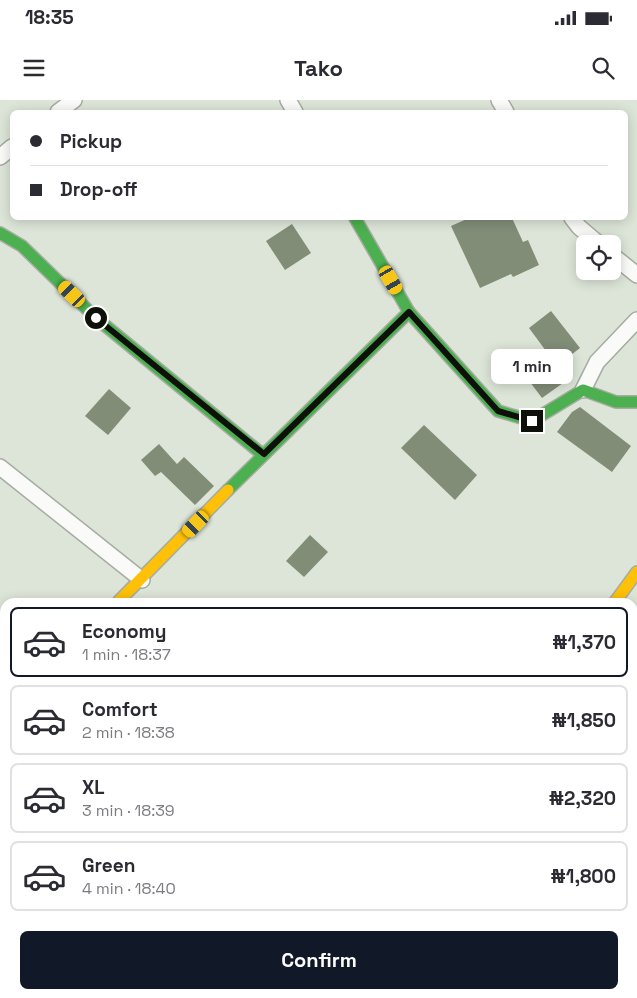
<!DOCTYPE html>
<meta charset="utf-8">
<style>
body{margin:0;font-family:"Space Grotesk",sans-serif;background:#f7f7f7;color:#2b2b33;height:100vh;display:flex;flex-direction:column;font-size:19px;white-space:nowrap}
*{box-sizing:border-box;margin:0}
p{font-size:16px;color:#7c7c81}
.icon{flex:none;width:28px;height:28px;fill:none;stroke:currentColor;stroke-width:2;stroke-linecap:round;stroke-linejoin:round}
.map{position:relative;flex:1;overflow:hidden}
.drawer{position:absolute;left:0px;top:498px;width:638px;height:401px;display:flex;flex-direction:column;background:#fff;border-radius:15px 15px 0 0;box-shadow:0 2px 12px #0003}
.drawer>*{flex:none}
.top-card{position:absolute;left:10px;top:10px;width:618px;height:110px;border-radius:8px;box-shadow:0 2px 12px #0003;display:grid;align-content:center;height:110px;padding:0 20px;background:#fff}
.buttons{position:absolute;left:576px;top:135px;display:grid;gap:10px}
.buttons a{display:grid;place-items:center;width:45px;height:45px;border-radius:8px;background:#fff;box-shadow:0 2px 12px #0003;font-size:25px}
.end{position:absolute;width:22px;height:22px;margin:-11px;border:6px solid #0d1109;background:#fff;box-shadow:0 0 0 2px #fff}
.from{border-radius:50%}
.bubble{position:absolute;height:35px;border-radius:8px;background:#fff;box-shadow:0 2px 12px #0003;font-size:16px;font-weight:700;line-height:35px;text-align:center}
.car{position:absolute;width:15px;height:30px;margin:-15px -8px;border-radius:6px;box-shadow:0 0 4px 1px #0007;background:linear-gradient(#f5c518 24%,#345 0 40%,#f5c518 0 76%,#345 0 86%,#f5c518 0)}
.top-card b{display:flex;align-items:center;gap:18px;height:48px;font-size:19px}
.top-card b+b{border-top:1px solid #e1e1e2}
.top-card i{width:12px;height:12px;background:#2b2b33}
ul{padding:9px 0 0;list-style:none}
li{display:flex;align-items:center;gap:15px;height:70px;margin:0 10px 8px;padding:0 10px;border:2px solid #e1e1e2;border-radius:8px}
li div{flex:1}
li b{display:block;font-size:19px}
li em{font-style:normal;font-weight:700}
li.on{border-color:#111827}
li>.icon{width:45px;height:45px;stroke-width:1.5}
.button{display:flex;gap:10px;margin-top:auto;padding:10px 20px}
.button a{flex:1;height:58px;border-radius:8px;background:#111827;color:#fff;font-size:20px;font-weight:700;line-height:58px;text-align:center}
.status{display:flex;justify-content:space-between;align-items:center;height:35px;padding:0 25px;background:#fff;direction:ltr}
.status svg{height:14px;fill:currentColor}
header{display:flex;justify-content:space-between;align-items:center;height:65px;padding:0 20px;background:#fff;font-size:22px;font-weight:700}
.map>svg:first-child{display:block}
</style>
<div class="status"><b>18:35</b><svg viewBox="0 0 49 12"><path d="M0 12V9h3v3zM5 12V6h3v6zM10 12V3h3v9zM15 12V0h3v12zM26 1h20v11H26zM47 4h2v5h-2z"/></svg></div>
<header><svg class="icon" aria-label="menu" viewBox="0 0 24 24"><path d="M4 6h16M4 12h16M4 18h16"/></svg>Tako<svg class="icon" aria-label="search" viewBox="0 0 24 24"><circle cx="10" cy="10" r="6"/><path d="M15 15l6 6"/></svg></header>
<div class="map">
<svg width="637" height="898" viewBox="0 0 637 898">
<rect width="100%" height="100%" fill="#dde5d8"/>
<g fill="#828d78">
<polygon points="469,118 512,118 523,142 528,140 539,165 513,177 511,174 480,188 451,126"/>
<polygon points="292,124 311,153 285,170 266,141"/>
<polygon points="551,211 580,248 553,269 563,283 542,298 521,270 546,251 529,228"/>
<polygon points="109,289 131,308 108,335 85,316"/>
<polygon points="580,307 631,346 612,372 557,332 572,312"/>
<polygon points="424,325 477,375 455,400 401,348"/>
<polygon points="159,344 177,364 184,357 214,386 195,405 161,372 155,376 141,360"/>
<polygon points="310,435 328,452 304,477 286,461"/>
</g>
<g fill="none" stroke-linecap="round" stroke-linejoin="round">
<defs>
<g id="street">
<polyline points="288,0 295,12"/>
<polyline points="499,0 506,12"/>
<polyline points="58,12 74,0"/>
<polyline points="0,57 12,47"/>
<polyline points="572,118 579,127 599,144"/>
<polyline points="612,155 637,175"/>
<polyline points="583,290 597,262 637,220"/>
<polyline points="0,367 142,480"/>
<polyline points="0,585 5,590"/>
<polyline points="632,730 637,733"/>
<polyline points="632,787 637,782"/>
<polyline points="0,814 5,818"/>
<polyline points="632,890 637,884"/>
<polyline points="99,894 104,898"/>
<polyline points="28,898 31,894"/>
<polyline points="448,898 451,894"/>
<polyline points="541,898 545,894"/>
</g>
<g id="fast">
<polyline points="0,133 22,146 96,218 263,355"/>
<polyline points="409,212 498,311 532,321 583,290 616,302 637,302"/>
<polyline points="228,390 409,212 355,118"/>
</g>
<g id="slow">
<polyline points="118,502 228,390"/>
<polyline points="615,502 637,472"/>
</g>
<polyline id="jam" points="283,898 287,894"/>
</defs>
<use href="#street" stroke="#a6aca2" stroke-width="18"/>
<use href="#fast" stroke="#a6aca2" stroke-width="14"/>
<use href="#slow" stroke="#a6aca2" stroke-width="14"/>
<use href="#jam" stroke="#a6aca2" stroke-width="14"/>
<use href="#street" stroke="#fafbf9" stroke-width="15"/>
<use href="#fast" stroke="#4caf50" stroke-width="11"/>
<use href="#slow" stroke="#ffc107" stroke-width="11"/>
<use href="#jam" stroke="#c62828" stroke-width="11"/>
</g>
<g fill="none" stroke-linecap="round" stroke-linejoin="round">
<polyline stroke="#0d1109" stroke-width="6" points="96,218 264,354 409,212 498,311 532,321"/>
</g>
</svg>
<div class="buttons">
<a><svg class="icon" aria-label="locate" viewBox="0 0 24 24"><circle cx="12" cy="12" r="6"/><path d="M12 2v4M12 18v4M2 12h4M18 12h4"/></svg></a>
</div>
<i class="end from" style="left:96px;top:218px"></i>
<i class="end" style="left:532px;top:321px"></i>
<div class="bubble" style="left:491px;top:249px;width:82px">1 min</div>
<i class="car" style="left:391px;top:180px;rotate:150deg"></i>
<i class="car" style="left:72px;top:194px;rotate:314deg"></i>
<i class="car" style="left:196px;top:424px;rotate:224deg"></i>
<div class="top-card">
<b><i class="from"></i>Pickup</b>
<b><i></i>Drop-off</b>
</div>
<section class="drawer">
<ul>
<li class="on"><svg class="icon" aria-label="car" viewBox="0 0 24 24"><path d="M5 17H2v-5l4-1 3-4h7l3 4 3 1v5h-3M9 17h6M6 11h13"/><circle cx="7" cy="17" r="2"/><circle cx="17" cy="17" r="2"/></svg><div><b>Economy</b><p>1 min · 18:37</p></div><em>₦1,370</em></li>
<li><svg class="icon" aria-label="car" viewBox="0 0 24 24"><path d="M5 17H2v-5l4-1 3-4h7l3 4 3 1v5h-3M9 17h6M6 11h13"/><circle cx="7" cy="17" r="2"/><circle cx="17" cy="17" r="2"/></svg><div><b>Comfort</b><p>2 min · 18:38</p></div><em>₦1,850</em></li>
<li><svg class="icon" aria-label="car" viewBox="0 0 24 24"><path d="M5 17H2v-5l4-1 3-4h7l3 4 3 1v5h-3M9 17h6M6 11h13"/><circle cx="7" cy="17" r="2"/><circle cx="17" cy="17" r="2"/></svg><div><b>XL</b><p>3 min · 18:39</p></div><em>₦2,320</em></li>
<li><svg class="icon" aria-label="car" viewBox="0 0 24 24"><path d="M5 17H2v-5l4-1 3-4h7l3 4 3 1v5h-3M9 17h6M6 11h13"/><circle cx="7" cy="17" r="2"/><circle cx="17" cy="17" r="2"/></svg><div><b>Green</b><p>4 min · 18:40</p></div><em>₦1,800</em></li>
</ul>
<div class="button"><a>Confirm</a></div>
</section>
</div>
